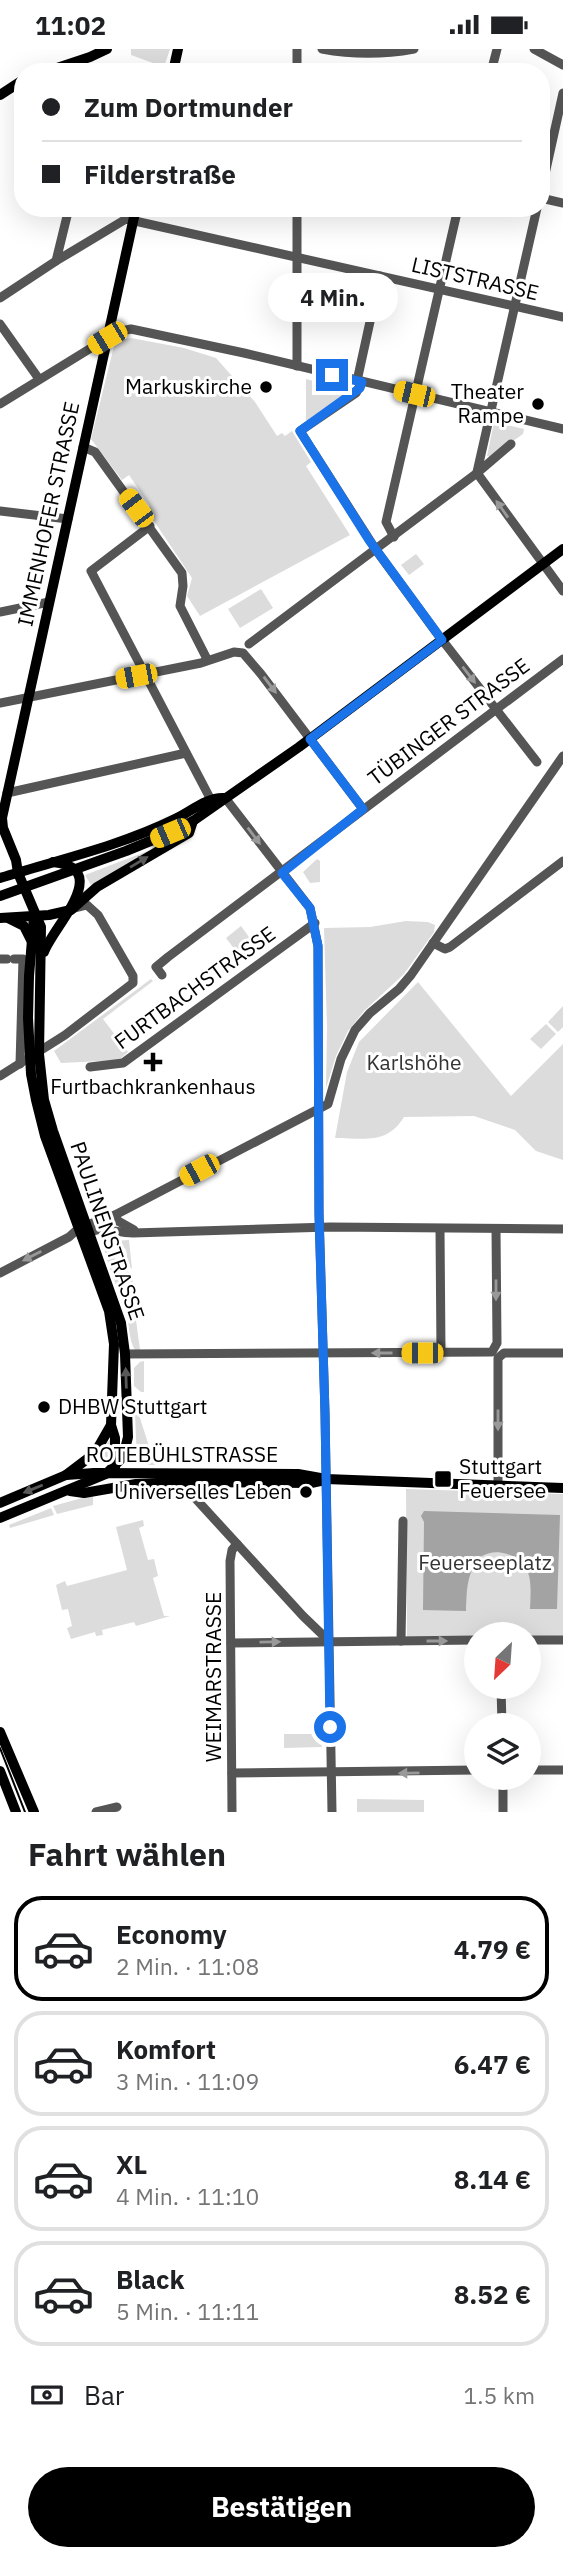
<!DOCTYPE html>
<html lang="de">
<meta charset="utf-8">
<style>
body{margin:0;font-family:"IBM Plex Sans",sans-serif;background:#f2f2f2;color:#202124;height:100vh;display:flex;flex-direction:column;font-size:26px;white-space:nowrap}
*{box-sizing:border-box;margin:0}
p{font-size:23px;color:#757577}
.icon{flex:none;width:38px;height:38px;fill:none;stroke:currentColor;stroke-width:2;stroke-linecap:round;stroke-linejoin:round}
.map{position:relative;height:1763px;overflow:hidden}
.details{display:flex;flex-direction:column;background:#fff;flex:1}
.details>*{flex:none}
.guide{position:absolute;left:14px;top:14px;width:536px;height:154px;border-radius:28px;box-shadow:0 7px 28px #0002;display:grid;align-content:center;height:154px;padding:0 28px;background:#fff}
.needle{width:46px;rotate:205deg}
.tools{position:absolute;left:464px;top:1573px;display:grid;gap:14px}
.tools a{display:grid;place-items:center;width:77px;height:77px;border-radius:50%;background:#fff;box-shadow:0 7px 28px #0002;font-size:35px}
.end{position:absolute;width:32px;height:32px;margin:-16px;border:9px solid #1a73e8;background:#fff;box-shadow:0 0 0 4px #fff}
.from{border-radius:50%}
.bubble{position:absolute;height:49px;border-radius:24px;background:#fff;box-shadow:0 7px 28px #0002;font-size:23px;font-weight:800;line-height:49px;text-align:center}
.car{position:absolute;width:21px;height:42px;margin:-21px -10px;border-radius:9px;box-shadow:0 0 5px 2px #0007;background:linear-gradient(#f5c518 24%,#345 0 40%,#f5c518 0 76%,#345 0 86%,#f5c518 0)}
.guide b{display:flex;align-items:center;gap:24px;height:66px;font-size:26px}
.guide b+b{border-top:2px solid #e0e0e0}
.guide i{width:18px;height:18px;background:#202124}
ul{padding:0;list-style:none}
li{display:flex;align-items:center;gap:21px;height:105px;margin:0 14px 10px;padding:0 14px;border:4px solid #e0e0e0;border-radius:28px}
li div{flex:1}
li b{display:block;font-size:26px}
li em{font-style:normal;font-weight:800}
li.on{border-color:#000}
li>.icon{width:63px;height:63px;stroke-width:1.5}
h2{padding:0 28px;font-size:32px;line-height:84px}
.pay{display:flex;align-items:center;gap:18px;height:77px;padding:0 28px;font-size:26px}
.pay p{margin-inline-start:auto}
.button{display:flex;gap:14px;margin-top:auto;padding:14px 28px}
.button a{flex:1;height:80px;border-radius:42px;background:#000;color:#fff;font-size:28px;font-weight:800;line-height:80px;text-align:center}
.status{display:flex;justify-content:space-between;align-items:center;height:49px;padding:0 35px;background:#fff;direction:ltr}
.status svg{height:19px;fill:currentColor}
.map>svg:first-child{display:block}
</style>
<div class="status"><b>11:02</b><svg viewBox="0 0 49 12"><path d="M0 12V9h3v3zM5 12V6h3v6zM10 12V3h3v9zM15 12V0h3v12zM26 1h20v11H26zM47 4h2v5h-2z"/></svg></div>
<div class="map">
<svg width="563" height="1763" viewBox="0 0 563 1763">
<rect width="100%" height="100%" fill="#fff"/>
<g fill="#dcdcdc">
<polygon points="131,0 170,0 164,18 131,6"/>
<polygon points="131,289 184,299 216,309 255,353 277,387 282,384 285,387 292,382 311,413 306,417 350,486 200,567 187,547 192,529 146,460 150,457 129,426 122,431 91,390 114,297 120,291"/>
<polygon points="306,330 351,341 306,372"/>
<polygon points="494,373 524,380 523,385 490,408 487,407"/>
<polygon points="416,505 424,515 409,526 401,516"/>
<polygon points="261,540 273,559 240,579 228,560"/>
<polygon points="153,800 91,836 85,826"/>
<polygon points="317,810 320,812 320,833 310,834 303,823"/>
<polygon points="406,872 428,873 435,876 434,883 404,925 364,962 348,982 336,1007 326,1039 327,978 324,879 370,878"/>
<polygon points="241,877 257,899 242,910 226,889"/>
<polygon points="151,930 153,932 103,970 128,1003 121,1009 122,1011 61,1014 54,1002"/>
<path d="M418,933L511,1047L563,995V1111L536,1102L515,1081L474,1067L404,1068C387,1096 364,1089 335,1089L347,1023L359,993Z"/>
<polygon points="563,957 563,978 558,983 548,973"/>
<polygon points="546,975 556,985 541,1000 530,990"/>
<polygon points="129,1191 132,1220 125,1213 127,1205 125,1199 110,1196 112,1192"/>
<path d="M106,1198L120,1216L133,1227L132,1241L140,1301H135C128,1290 130,1275 126,1263C119,1241 109,1221 104,1199Z"/>
<polygon points="144,1312 144,1343 141,1343 134,1337 134,1319 140,1313"/>
<polygon points="135,1365 139,1366 155,1416 142,1416 137,1413"/>
<polygon points="110,1390 111,1414 94,1414"/>
<polygon points="406,1440 563,1445 563,1588 476,1586 476,1588 407,1589"/>
<polygon points="93,1446 93,1456 57,1465 53,1457"/>
<polygon points="51,1459 54,1466 10,1479 9,1476"/>
<polygon points="143,1471 144,1477 139,1479 148,1511 154,1510 158,1527 153,1529 164,1567 170,1567 136,1577 134,1573 102,1581 103,1586 96,1587 95,1583 71,1590 67,1579 72,1577 68,1560 62,1561 56,1536 65,1532 67,1537 127,1521 116,1478"/>
<polygon points="284,1685 321,1685 322,1698 284,1699"/>
<polygon points="357,1750 424,1751 424,1763 357,1763"/>
</g>
<path fill="#a3a3a3" d="M424,1462L560,1466L557,1560H530C531,1536 534,1513 507,1505C497,1502 489,1503 480,1508C466,1526 467,1541 466,1562L423,1561L424,1473L421,1467Z"/>
<g fill="none" stroke-linecap="round" stroke-linejoin="round">
<g stroke="#555" stroke-width="9">
<polyline points="297,0 297,23"/>
<path d="M322,0C354,6 382,6 414,0"/>
<polyline points="534,0 563,16"/>
<polyline points="491,23 497,0"/>
<polyline points="541,143 563,44"/>
<polyline points="541,149 563,154"/>
<polyline points="297,159 297,317"/>
<polyline points="56,212 69,159"/>
<polyline points="0,249 56,212 126,170 563,268"/>
<polyline points="0,275 39,330"/>
<polyline points="357,332 380,227"/>
<polyline points="362,333 356,344 300,382 376,501 436,583 537,713"/>
<polyline points="0,355 117,283 131,280 244,304 563,380"/>
<polyline points="83,398 95,403 182,524 183,537 180,557 207,610"/>
<polyline points="477,423 537,159"/>
<polyline points="477,424 563,542"/>
<polyline points="0,462 68,470"/>
<polyline points="150,477 91,522 211,751"/>
<polyline points="394,488 386,473 458,159"/>
<polyline points="0,563 49,553"/>
<polyline points="249,595 477,424 511,395"/>
<polyline points="0,654 201,614 234,603 243,604 261,625 363,760"/>
<polyline points="7,744 186,704"/>
<polyline points="226,750 310,859 318,897 319,1163 325,1364 332,1763"/>
<polyline points="433,894 445,900 450,898 563,812"/>
<polyline points="0,910 7,910"/>
<polyline points="14,910 23,910 20,1015"/>
<polyline points="162,926 156,918 168,908 563,610"/>
<polyline points="90,1018 123,1014 315,874"/>
<polyline points="0,1027 65,986 133,934 133,927 98,866 87,856 75,859"/>
<polyline points="115,1166 118,1172 134,1181"/>
<polyline points="440,1180 441,1303"/>
<polyline points="85,1181 87,1176 115,1166 328,1055 341,1010 355,981 370,964 399,940 411,926 563,707"/>
<path d="M0,1224L69,1188L79,1179L90,1183C106,1177 115,1184 133,1184L330,1178L563,1180"/>
<polyline points="125,1305 492,1303 497,1294 496,1180"/>
<polyline points="191,1433 195,1449 303,1567 329,1592"/>
<polyline points="498,1436 498,1309 504,1304 563,1304"/>
<polyline points="528,1591 563,1591"/>
<polyline points="401,1592 403,1472"/>
<polyline points="231,1594 476,1591"/>
<polyline points="501,1638 502,1676"/>
<polyline points="528,1721 563,1721"/>
<polyline points="232,1724 476,1721"/>
<polyline points="96,1763 117,1758"/>
<polyline points="232,1763 230,1512 232,1501 237,1495"/>
<polyline points="503,1763 503,1729"/>
</g>
<g stroke="#000" stroke-width="10">
<polyline points="45,23 90,8 107,0"/>
<polyline points="173,23 178,0"/>
<polyline points="0,46 23,31"/>
<path d="M0,829C58,811 120,797 175,770C190,763 207,748 224,749"/>
<polyline points="0,847 126,802 170,784 193,772 299,698 563,500"/>
<polyline points="34,867 29,927 28,969 31,1025 36,1051 45,1087 109,1262 114,1295 111,1376 95,1404 66,1426"/>
<polyline points="0,869 49,866 71,861 97,838 189,784 193,772"/>
<polyline points="8,869 24,877 31,891"/>
<path d="M44,903C53,878 114,819 53,813"/>
<polyline points="111,1376 115,1389 115,1419"/>
<polyline points="70,1442 84,1444 136,1435 177,1433 311,1434 325,1431"/>
<polyline points="0,1454 66,1426 94,1424 298,1425 326,1430 563,1439"/>
<polyline points="0,1469 106,1425 123,1408 128,1388 125,1305 121,1274 53,1082 44,1051 39,1005 41,878 18,824 16,811 3,779 2,769 136,159"/>
<polyline points="0,1683 34,1763"/>
<polyline points="0,1722 16,1763"/>
</g>
<polyline stroke="#000" stroke-width="2" points="0,1699 25,1763"/>
</g>
<defs><path id="oneway-solid" d="M-6-.8H1V-3.2L6.5 0L1 3.2V.8H-6Z" transform="scale(1.75)"/></defs>
<g fill="#999">
<use href="#oneway-solid" transform="translate(502 460) rotate(-125)"/>
<use href="#oneway-solid" transform="translate(469 626) rotate(52)"/>
<use href="#oneway-solid" transform="translate(270 636) rotate(53)"/>
<use href="#oneway-solid" transform="translate(254 787) rotate(53)"/>
<use href="#oneway-solid" transform="translate(32 1207) rotate(153)"/>
<use href="#oneway-solid" transform="translate(496 1241) rotate(90)"/>
<use href="#oneway-solid" transform="translate(382 1304) rotate(180)"/>
<use href="#oneway-solid" transform="translate(498 1371) rotate(90)"/>
<use href="#oneway-solid" transform="translate(437 1592)"/>
<use href="#oneway-solid" transform="translate(270 1593) rotate(-1)"/>
<use href="#oneway-solid" transform="translate(409 1724) rotate(179)"/>
</g>
<g fill="#595959">
<use href="#oneway-solid" transform="translate(139 813) rotate(-31)"/>
<use href="#oneway-solid" transform="translate(126 1329) rotate(-92)"/>
<use href="#oneway-solid" transform="translate(33 1440) rotate(158)"/>
</g>
<g fill="none" stroke-linecap="round" stroke-linejoin="round">
<polyline stroke="#1a73e8" stroke-width="9" points="330,1678 325,1364 319,1167 318,897 310,859 282,824 363,760 310,690 442,591 369,491 300,382 360,339 362,333 332,326"/>
</g>
<g fill="#000" stroke="#fff" stroke-width="2.5">
<circle cx="266" cy="338" r="7"/>
<circle cx="538" cy="355" r="7"/>
<path d="M149.5 1002.5h7v7h7v7h-7v7h-7v-7h-7v-7h7z"/>
<circle cx="44" cy="1358" r="7"/>
<rect x="434" y="1421" width="18" height="18" rx="3.5"/>
<circle cx="306" cy="1443" r="7"/>
</g>
<g text-anchor="middle" stroke-width="6" stroke-linejoin="round" paint-order="stroke">
<g font-size="21" fill="#000" stroke="#fff">
<text transform="translate(475 230) rotate(13)" y="7">LISTSTRASSE</text>
<text transform="translate(49 465) rotate(-78)" y="7">IMMENHOFER STRASSE</text>
<text transform="translate(449 673) rotate(-37)" y="7">TÜBINGER STRASSE</text>
<text transform="translate(195 939) rotate(-36)" y="7">FURTBACHSTRASSE</text>
<text transform="translate(107 1182) rotate(71)" y="7">PAULINENSTRASSE</text>
<text x="182" y="1413">ROTEBÜHLSTRASSE</text>
<text transform="translate(214 1628) rotate(-90)" y="7">WEIMARSTRASSE</text>
</g>
<g font-size="21" fill="#000" stroke="#fff" text-anchor="end">
<text x="252" y="345">Markuskirche</text>
<text x="524" y="350">Theater<tspan x="524" dy="24">Rampe</tspan></text>
<text x="153" y="1045" text-anchor="middle">Furtbachkrankenhaus</text>
<text x="58" y="1365" text-anchor="start">DHBW Stuttgart</text>
<text x="459" y="1425" text-anchor="start">Stuttgart<tspan x="459" dy="24">Feuersee</tspan></text>
<text x="292" y="1450">Universelles Leben</text>
</g>
<g font-size="21" fill="#333" stroke="#fff">
<text x="414" y="1021">Karlshöhe</text>
<text x="485" y="1521">Feuerseeplatz</text>
</g>
</g>
</svg>
<div class="tools">
<a><svg class="needle" viewBox="-14 -14 28 28"><path d="M0-13l5 13h-10z" fill="#e53935"/><path d="M0 13l5-13h-10z" fill="#757577"/></svg></a>
<a><svg class="icon" aria-label="layers" viewBox="0 0 24 24"><path d="M12 4l9 5-9 5-9-5zM3 14l9 5 9-5"/></svg></a>
</div>
<i class="end from" style="left:330px;top:1678px"></i>
<i class="end" style="left:332px;top:326px"></i>
<div class="bubble" style="left:268px;top:224px;width:130px">4 Min.</div>
<i class="car" style="left:107px;top:289px;rotate:239deg"></i>
<i class="car" style="left:414px;top:345px;rotate:283deg"></i>
<i class="car" style="left:136px;top:459px;rotate:323deg"></i>
<i class="car" style="left:136px;top:627px;rotate:259deg"></i>
<i class="car" style="left:170px;top:784px;rotate:247deg"></i>
<i class="car" style="left:199px;top:1121px;rotate:242deg"></i>
<i class="car" style="left:422px;top:1304px;rotate:270deg"></i>
<div class="guide">
<b><i class="from"></i>Zum Dortmunder</b>
<b><i></i>Filderstraße</b>
</div>
</div>
<section class="details">
<h2>Fahrt wählen</h2>
<ul>
<li class="on"><svg class="icon" aria-label="car" viewBox="0 0 24 24"><path d="M5 17H2v-5l4-1 3-4h7l3 4 3 1v5h-3M9 17h6M6 11h13"/><circle cx="7" cy="17" r="2"/><circle cx="17" cy="17" r="2"/></svg><div><b>Economy</b><p>2 Min. · 11:08</p></div><em>4.79 €</em></li>
<li><svg class="icon" aria-label="car" viewBox="0 0 24 24"><path d="M5 17H2v-5l4-1 3-4h7l3 4 3 1v5h-3M9 17h6M6 11h13"/><circle cx="7" cy="17" r="2"/><circle cx="17" cy="17" r="2"/></svg><div><b>Komfort</b><p>3 Min. · 11:09</p></div><em>6.47 €</em></li>
<li><svg class="icon" aria-label="car" viewBox="0 0 24 24"><path d="M5 17H2v-5l4-1 3-4h7l3 4 3 1v5h-3M9 17h6M6 11h13"/><circle cx="7" cy="17" r="2"/><circle cx="17" cy="17" r="2"/></svg><div><b>XL</b><p>4 Min. · 11:10</p></div><em>8.14 €</em></li>
<li><svg class="icon" aria-label="car" viewBox="0 0 24 24"><path d="M5 17H2v-5l4-1 3-4h7l3 4 3 1v5h-3M9 17h6M6 11h13"/><circle cx="7" cy="17" r="2"/><circle cx="17" cy="17" r="2"/></svg><div><b>Black</b><p>5 Min. · 11:11</p></div><em>8.52 €</em></li>
</ul>
<div class="pay"><svg class="icon" aria-label="cash" viewBox="0 0 24 24"><path d="M3 7h18v10H3z"/><circle cx="12" cy="12" r="2"/></svg>Bar<p>1.5 km</p></div>
<div class="button"><a>Bestätigen</a></div>
</section>
